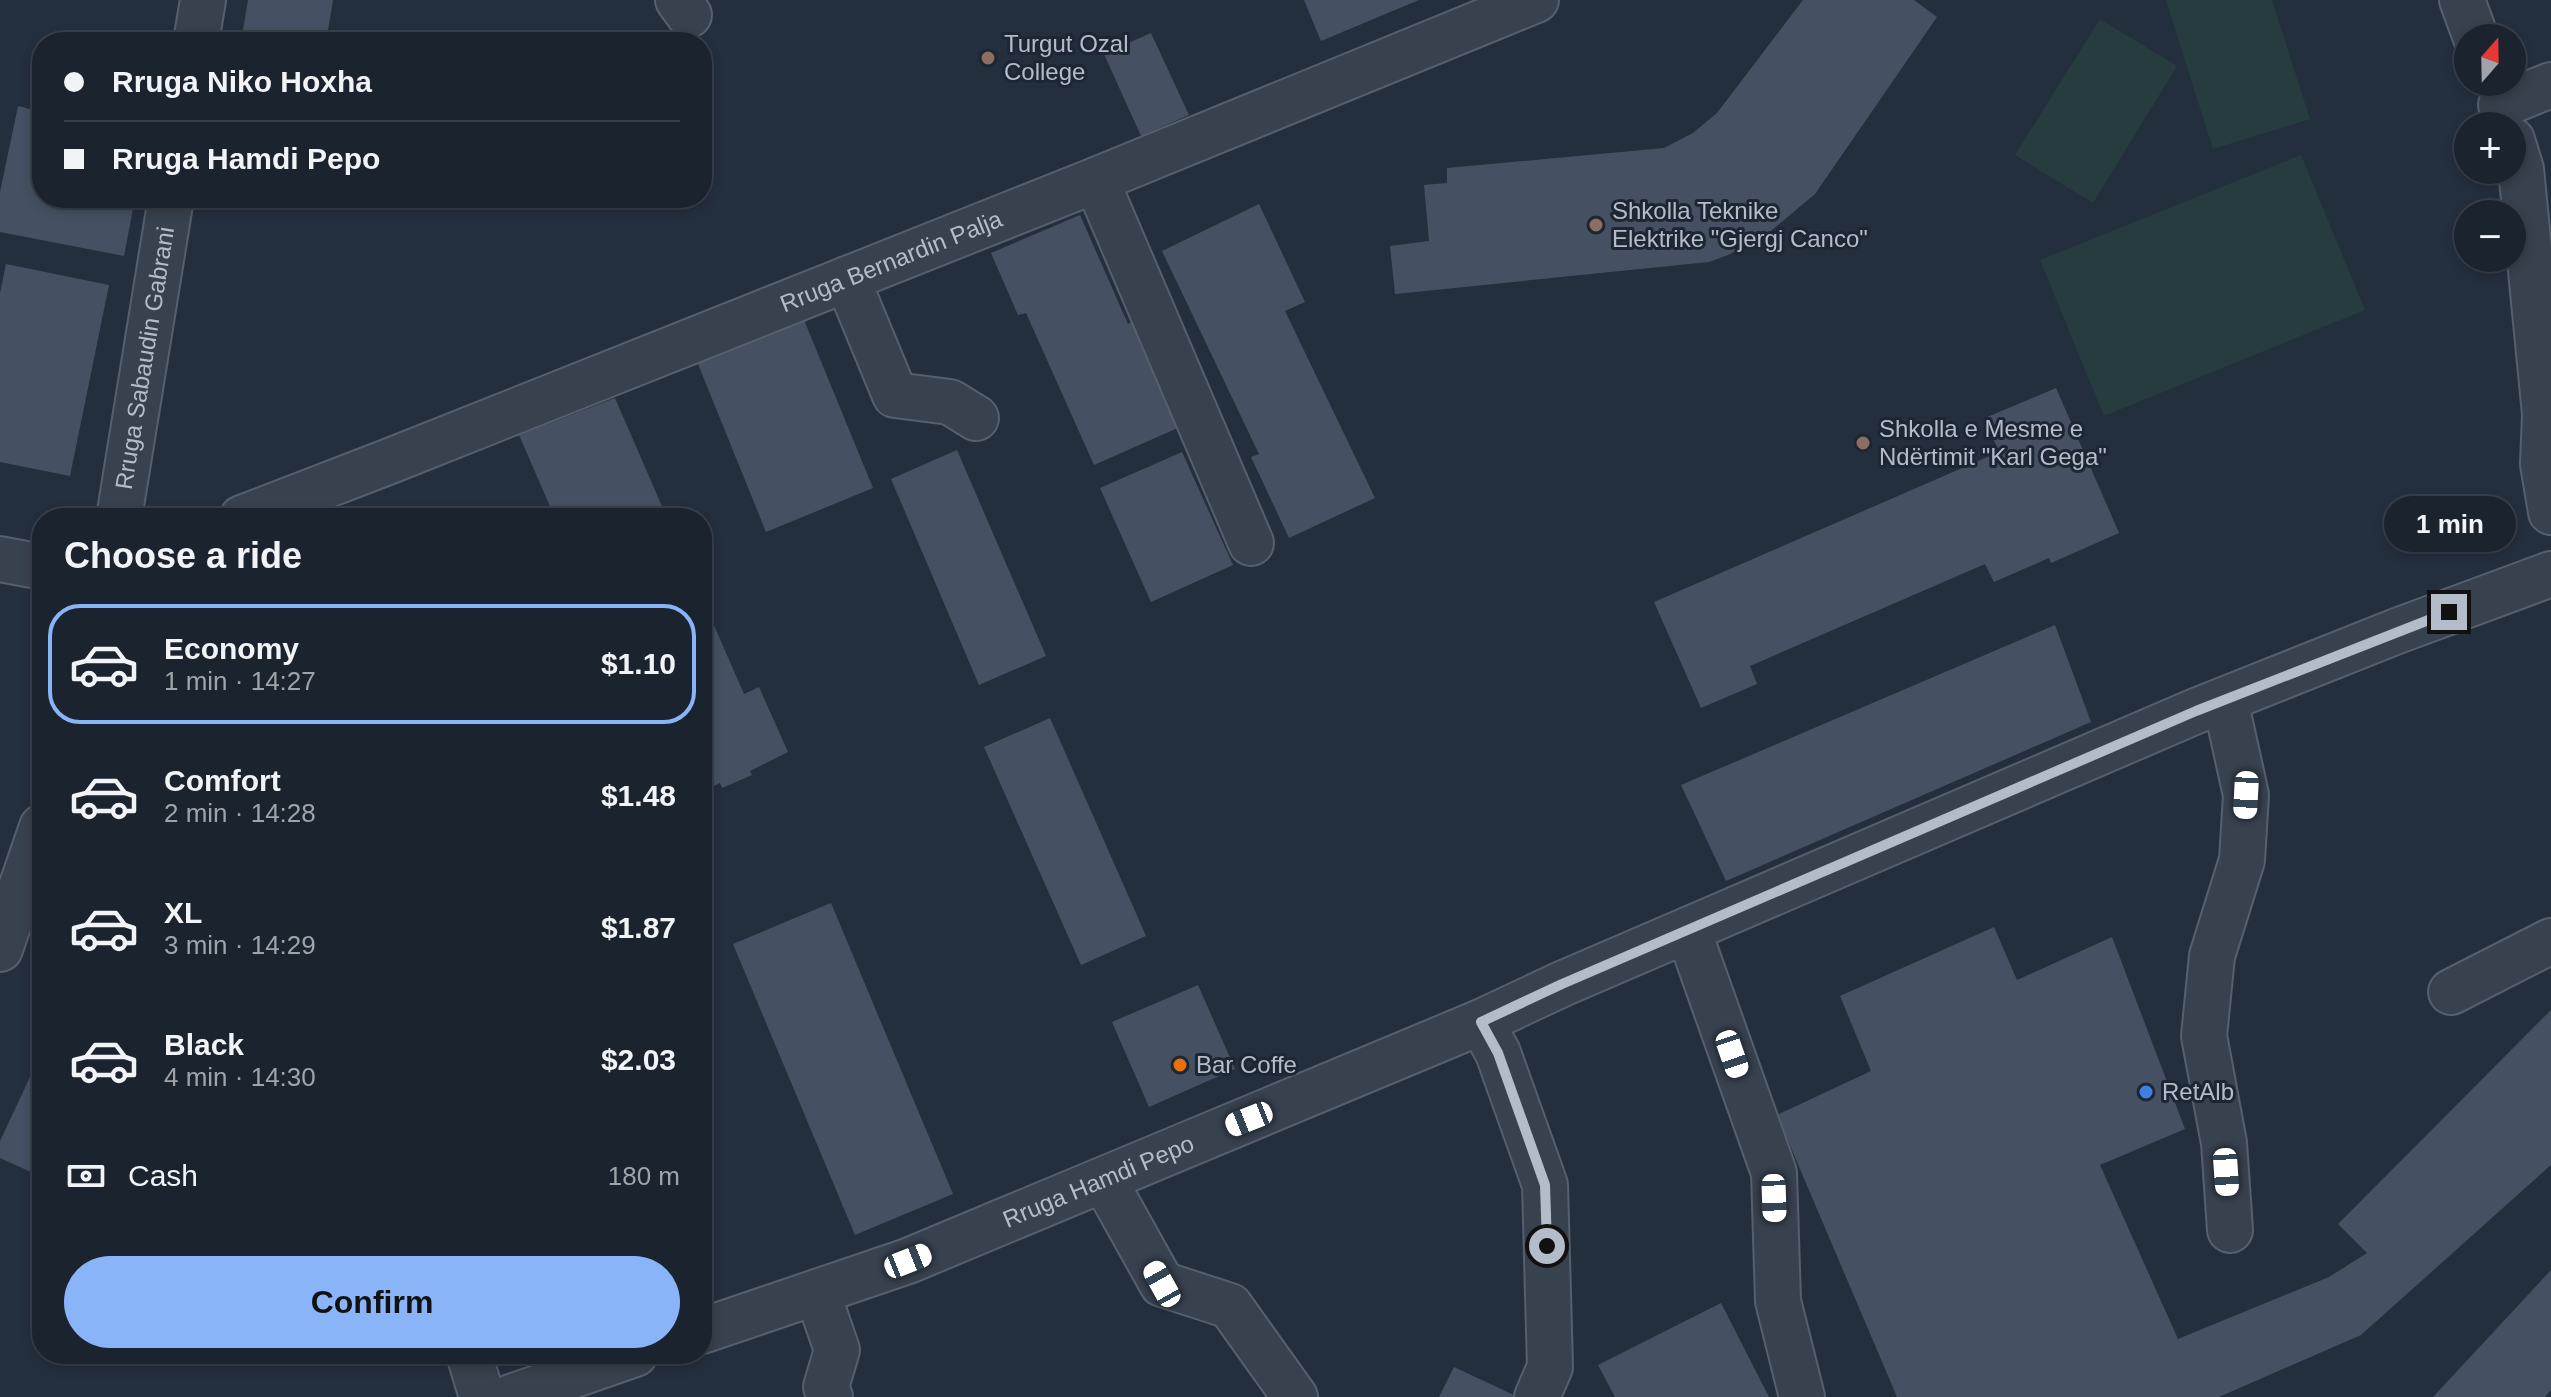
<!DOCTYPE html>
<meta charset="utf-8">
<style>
body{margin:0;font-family:Helvetica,sans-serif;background:#242b36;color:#f1f3f6;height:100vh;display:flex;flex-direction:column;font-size:30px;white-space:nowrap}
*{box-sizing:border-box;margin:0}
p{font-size:26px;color:#a0a4aa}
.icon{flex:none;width:44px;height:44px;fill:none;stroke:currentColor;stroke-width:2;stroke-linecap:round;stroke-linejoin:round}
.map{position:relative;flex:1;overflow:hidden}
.side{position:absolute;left:32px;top:508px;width:680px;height:856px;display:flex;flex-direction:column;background:#1b232e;border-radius:32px;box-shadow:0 4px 12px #0003,0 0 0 2px #39404a}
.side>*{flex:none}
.guide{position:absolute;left:32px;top:32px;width:680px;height:176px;border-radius:32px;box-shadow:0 4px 12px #0003,0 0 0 2px #39404a;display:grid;align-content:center;height:176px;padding:0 32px;background:#1b232e}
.needle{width:52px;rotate:20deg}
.controls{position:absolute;left:2454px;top:24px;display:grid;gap:16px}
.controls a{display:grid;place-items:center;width:72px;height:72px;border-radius:50%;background:#1b232e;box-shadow:0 4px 12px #0003,0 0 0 2px #39404a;font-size:40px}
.end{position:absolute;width:36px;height:36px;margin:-18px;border:10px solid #b4bcc9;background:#111;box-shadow:0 0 0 4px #111}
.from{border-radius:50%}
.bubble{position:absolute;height:56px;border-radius:28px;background:#1b232e;box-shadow:0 4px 12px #0003,0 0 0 2px #39404a;font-size:26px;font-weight:800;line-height:56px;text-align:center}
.car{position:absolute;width:24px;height:48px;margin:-24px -12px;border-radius:10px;box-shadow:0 0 6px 2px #0007;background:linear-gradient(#fff 24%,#345 0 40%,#fff 0 76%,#345 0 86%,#fff 0)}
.guide b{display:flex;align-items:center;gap:28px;height:76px;font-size:30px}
.guide b+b{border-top:2px solid #39404a}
.guide i{width:20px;height:20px;background:#f1f3f6}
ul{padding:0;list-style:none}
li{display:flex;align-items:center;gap:24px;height:120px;margin:0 16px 12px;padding:0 16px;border:4px solid transparent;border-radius:32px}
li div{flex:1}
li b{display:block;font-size:30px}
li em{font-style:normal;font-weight:800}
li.active{border-color:#8ab4f8}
li>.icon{width:72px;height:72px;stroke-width:1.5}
h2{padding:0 32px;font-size:36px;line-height:96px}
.pay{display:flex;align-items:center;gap:20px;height:88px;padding:0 32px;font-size:30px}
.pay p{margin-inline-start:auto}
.action{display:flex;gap:16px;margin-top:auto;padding:16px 32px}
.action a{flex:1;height:92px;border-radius:48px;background:#8ab4f8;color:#111;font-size:32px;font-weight:800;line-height:92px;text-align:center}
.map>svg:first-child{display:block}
</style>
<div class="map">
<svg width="2551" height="1397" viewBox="0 0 2551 1397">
<rect width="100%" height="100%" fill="#242f3e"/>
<g fill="#263c3f">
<polygon points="2166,0 2272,0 2310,119 2213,149"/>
<polygon points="2100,19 2177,66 2093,203 2015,155"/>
<polygon points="2301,155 2365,310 2104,416 2040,260"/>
</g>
<g fill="#455162">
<polygon points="248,0 333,0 326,42 241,42"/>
<polygon points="1304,0 1419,0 1321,41"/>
<polygon points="1803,0 1914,0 1937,17 1815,194 1766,235 1728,255 1709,262 1395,294 1390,246 1429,241 1424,185 1447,183 1447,168 1664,148 1693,133 1717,113"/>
<polygon points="1151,33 1189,115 1141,136 1104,54"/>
<polygon points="18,106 42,112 42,198 135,198 124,256 0,232 0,192"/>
<polygon points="1259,204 1305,302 1285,311 1375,498 1289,538 1251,457 1259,454 1162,251"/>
<polygon points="1080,215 1128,324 1133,321 1180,427 1094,465 1026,313 1018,315 991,253"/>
<polygon points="6,264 109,285 70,476 0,462 0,293"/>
<polygon points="804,320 873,488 766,532 698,364"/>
<polygon points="2056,388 2119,533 2051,563 2049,558 1994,582 1985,564 1750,666 1757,684 1701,708 1654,602 1999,452 1985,418"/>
<polygon points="615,398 667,518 555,518 519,435"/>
<polygon points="957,450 1046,656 979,685 891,479"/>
<polygon points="1182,452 1233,565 1151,602 1100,488"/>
<polygon points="702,598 744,694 759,687 788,752 750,771 752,775 722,788 720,783 702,791"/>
<polygon points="2055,625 2091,722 1726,881 1681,785"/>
<polygon points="1050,718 1146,936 1081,965 984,747"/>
<polygon points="831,903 953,1194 855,1235 733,944"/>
<polygon points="1994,927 2017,980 2112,937 2185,1129 2100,1165 2178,1339 2329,1277 2367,1253 2338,1224 2551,1010 2551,1165 2361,1335 2219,1397 1897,1397 1777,1115 1871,1071 1840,996"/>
<polygon points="1198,985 1235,1069 1149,1107 1112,1022"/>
<polygon points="38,1060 42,1062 42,1177 0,1158 0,1141"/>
<polygon points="2551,1270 2551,1390 2545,1397 2433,1397"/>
<polygon points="1721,1303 1769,1397 1615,1397 1598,1365"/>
<polygon points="1454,1367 1518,1397 1439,1397"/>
</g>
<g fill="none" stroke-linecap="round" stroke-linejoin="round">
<defs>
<g id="minor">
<polyline points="678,0 689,15"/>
<polyline points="2462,0 2476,38"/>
<polyline points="196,42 203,0"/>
<polyline points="2501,105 2551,85"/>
<polyline points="2512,140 2521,169 2545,414 2543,464 2551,512"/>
<polyline points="1096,180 1251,543"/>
<polyline points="847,279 895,395 950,402 976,418"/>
<path id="s1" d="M119,518L171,198"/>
<path id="s2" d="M242,518L390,461L1096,180L1536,0"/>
<polyline points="0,559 42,567"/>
<polyline points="2225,700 2246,795 2242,860 2212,956 2204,1036 2224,1143 2230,1230"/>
<polyline points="1688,930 1774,1173 1778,1301 1802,1397"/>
<polyline points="0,949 42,827"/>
<polyline points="2451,992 2551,941"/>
<polyline points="1481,1022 1498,1053 1545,1185 1550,1367 1537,1397"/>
<polyline points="1104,1180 1162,1284 1230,1306 1295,1397"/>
<polyline points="817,1292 837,1350 826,1387 830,1397"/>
<path id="s3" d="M702,1331L908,1261L1481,1022L1562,984L2196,711L2397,631L2551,574"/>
<polyline points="469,1354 482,1397"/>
<polyline points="511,1397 635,1354"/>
</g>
</defs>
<use href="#minor" stroke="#565f6c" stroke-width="48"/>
<use href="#minor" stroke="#38414e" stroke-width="44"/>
</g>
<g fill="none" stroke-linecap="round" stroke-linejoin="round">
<polyline stroke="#b4bcc9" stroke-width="10" points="1547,1246 1545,1185 1498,1053 1481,1022 1562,984 2196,711 2449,612"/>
</g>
<g fill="#8d6e63" stroke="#1d2633" stroke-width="3">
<circle cx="988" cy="58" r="8"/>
<circle cx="1596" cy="225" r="8"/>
<circle cx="1863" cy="443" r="8"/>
</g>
<circle fill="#e8710a" stroke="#1d2633" stroke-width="3" cx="1180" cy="1065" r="8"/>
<circle fill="#3f7fe0" stroke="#1d2633" stroke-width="3" cx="2146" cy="1092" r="8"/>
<g text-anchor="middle" stroke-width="6" stroke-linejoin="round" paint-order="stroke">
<g font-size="24" fill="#b4bcc9" stroke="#1d2633" text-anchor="start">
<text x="1004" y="52">Turgut Ozal<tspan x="1004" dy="28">College</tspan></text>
<text x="1612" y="219">Shkolla Teknike<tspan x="1612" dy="28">Elektrike "Gjergj Canco"</tspan></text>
<text x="1879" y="437">Shkolla e Mesme e<tspan x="1879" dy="28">Ndërtimit "Karl Gega"</tspan></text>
<text x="1196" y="1073">Bar Coffe</text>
<text x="2162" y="1100">RetAlb</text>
</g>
<g font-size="24" fill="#b4bcc9" stroke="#1d2633">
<text dy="8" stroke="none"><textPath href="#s2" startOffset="698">Rruga Bernardin Palja</textPath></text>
<text dy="8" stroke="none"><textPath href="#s1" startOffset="162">Rruga Sabaudin Gabrani</textPath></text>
<text dy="8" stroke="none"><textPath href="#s3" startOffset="424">Rruga Hamdi Pepo</textPath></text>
</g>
</g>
</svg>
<div class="controls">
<a><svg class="needle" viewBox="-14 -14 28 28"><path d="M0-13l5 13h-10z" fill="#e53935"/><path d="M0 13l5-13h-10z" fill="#a0a4aa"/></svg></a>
<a>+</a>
<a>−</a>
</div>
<i class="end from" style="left:1547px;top:1246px"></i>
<i class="end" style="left:2449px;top:612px"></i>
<div class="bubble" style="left:2384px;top:496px;width:132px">1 min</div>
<i class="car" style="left:2246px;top:795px;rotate:183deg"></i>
<i class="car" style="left:1732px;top:1054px;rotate:161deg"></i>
<i class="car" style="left:1249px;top:1119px;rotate:248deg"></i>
<i class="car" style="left:2226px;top:1172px;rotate:176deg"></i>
<i class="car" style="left:1774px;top:1198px;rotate:178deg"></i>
<i class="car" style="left:908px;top:1261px;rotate:68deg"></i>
<i class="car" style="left:1162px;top:1284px;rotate:331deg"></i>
<div class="guide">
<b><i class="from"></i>Rruga Niko Hoxha</b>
<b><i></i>Rruga Hamdi Pepo</b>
</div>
<section class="side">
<h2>Choose a ride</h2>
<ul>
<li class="active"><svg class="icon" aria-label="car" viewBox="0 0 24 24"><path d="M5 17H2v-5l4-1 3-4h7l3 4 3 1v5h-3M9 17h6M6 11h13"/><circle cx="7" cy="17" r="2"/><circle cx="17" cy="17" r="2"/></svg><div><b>Economy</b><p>1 min · 14:27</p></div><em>$1.10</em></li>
<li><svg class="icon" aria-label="car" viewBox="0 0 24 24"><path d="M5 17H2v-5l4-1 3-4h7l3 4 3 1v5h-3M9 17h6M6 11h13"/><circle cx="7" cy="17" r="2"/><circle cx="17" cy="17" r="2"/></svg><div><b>Comfort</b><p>2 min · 14:28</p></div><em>$1.48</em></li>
<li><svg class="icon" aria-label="car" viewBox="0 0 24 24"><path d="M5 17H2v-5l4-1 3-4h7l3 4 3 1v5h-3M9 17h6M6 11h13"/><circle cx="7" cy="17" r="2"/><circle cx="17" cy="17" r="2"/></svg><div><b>XL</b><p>3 min · 14:29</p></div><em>$1.87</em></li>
<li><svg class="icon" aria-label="car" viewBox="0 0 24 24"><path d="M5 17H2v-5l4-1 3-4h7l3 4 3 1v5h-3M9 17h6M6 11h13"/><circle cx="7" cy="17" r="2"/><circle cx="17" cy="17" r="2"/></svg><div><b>Black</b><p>4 min · 14:30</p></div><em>$2.03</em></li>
</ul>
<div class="pay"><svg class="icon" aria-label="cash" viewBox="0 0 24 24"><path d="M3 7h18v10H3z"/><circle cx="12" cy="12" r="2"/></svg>Cash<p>180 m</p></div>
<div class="action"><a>Confirm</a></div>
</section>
</div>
